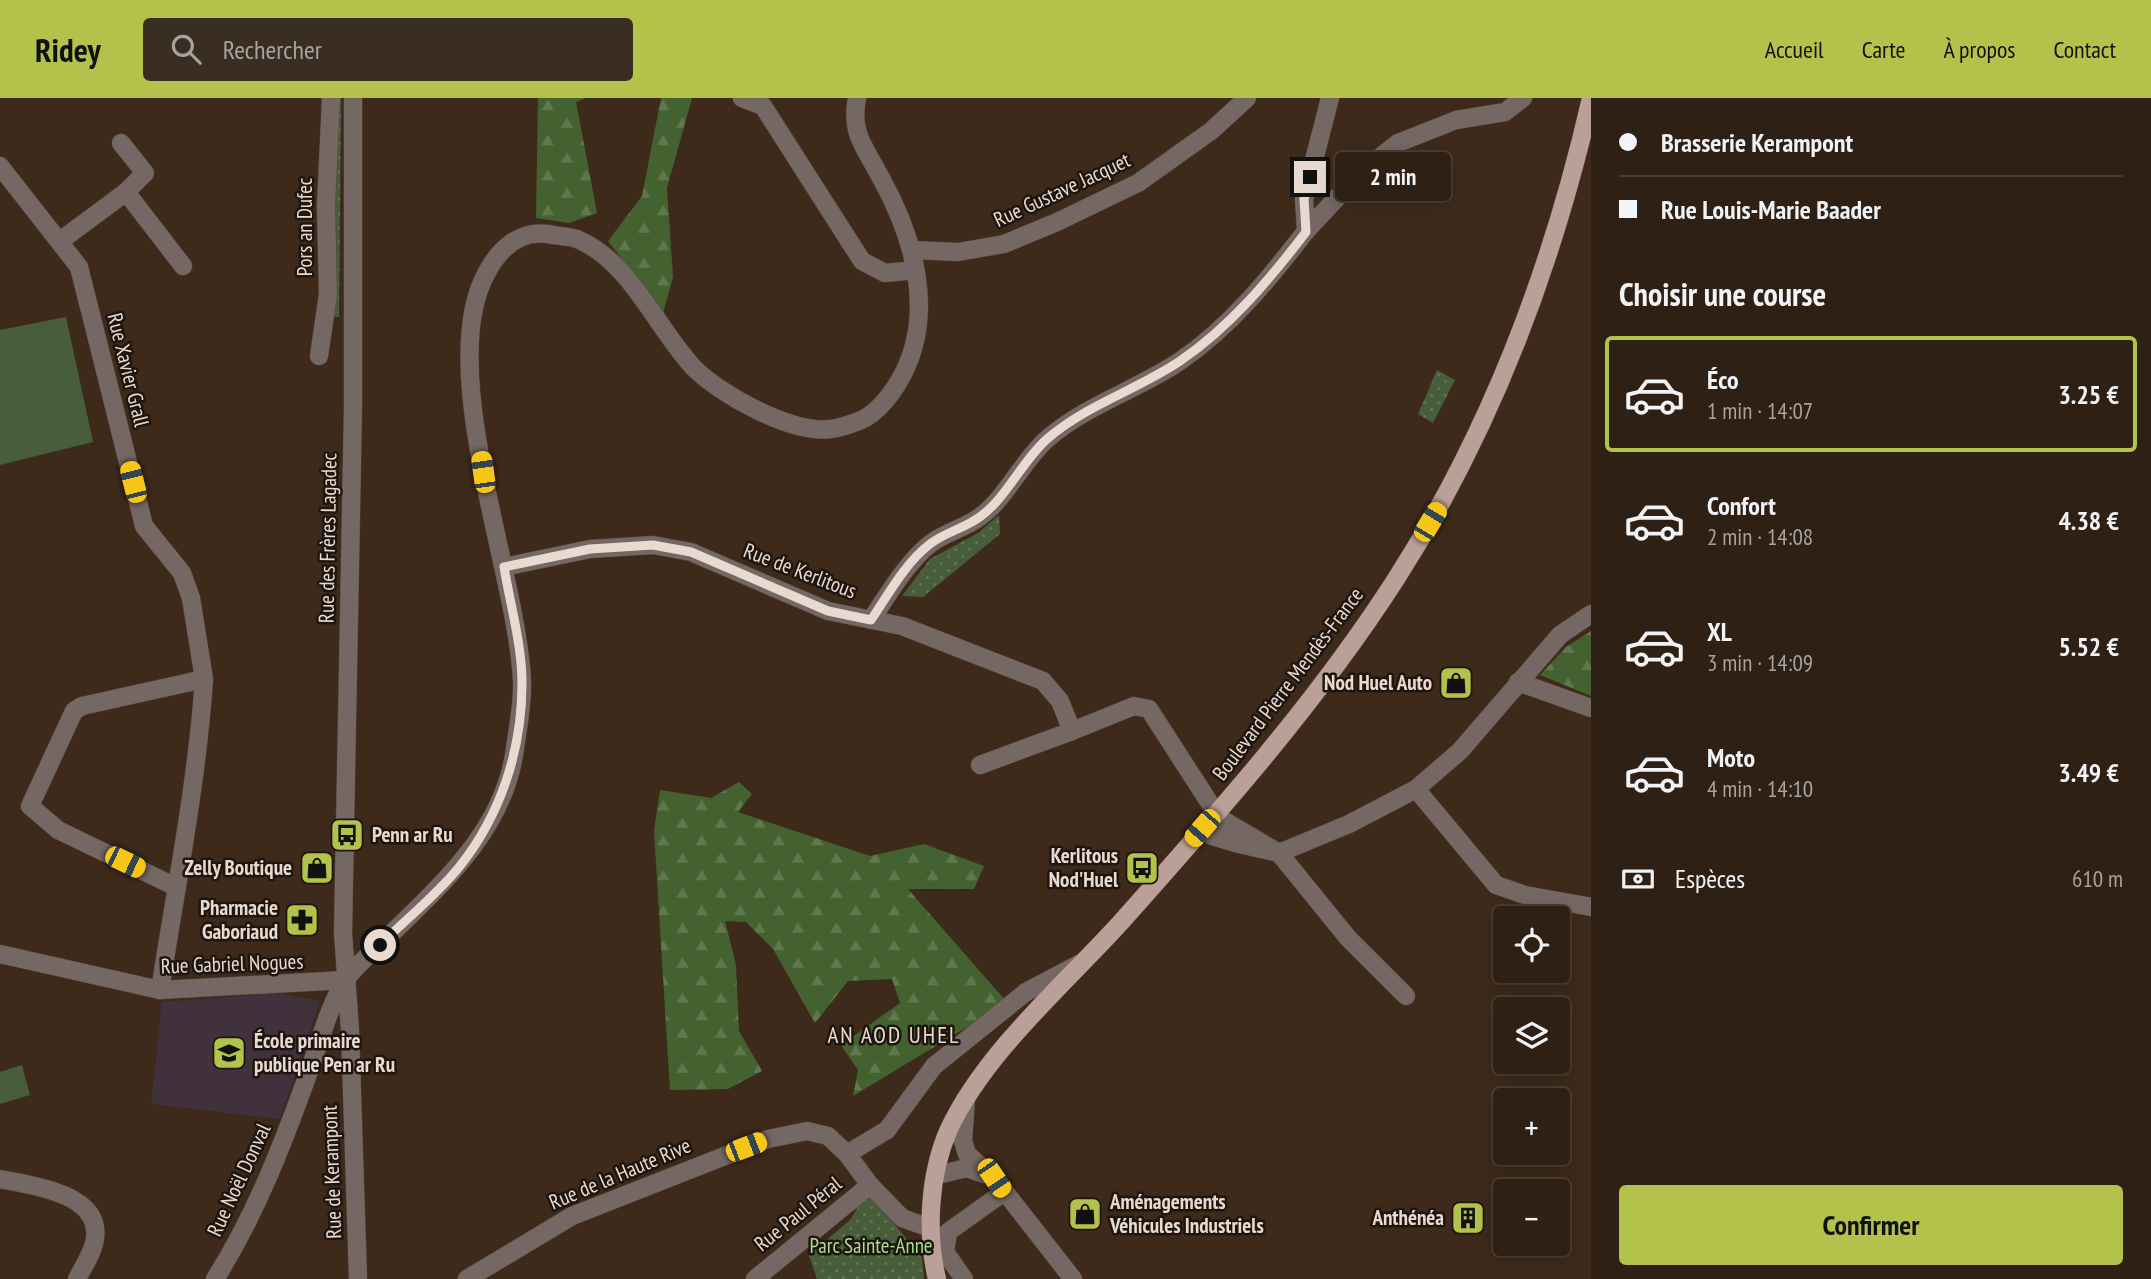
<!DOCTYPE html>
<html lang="fr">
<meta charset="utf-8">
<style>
body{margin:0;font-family:"PT Sans Narrow",sans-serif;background:#3a2d22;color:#f1f3f6;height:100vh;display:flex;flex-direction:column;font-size:26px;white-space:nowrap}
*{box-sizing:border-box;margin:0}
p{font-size:23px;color:#a7a3a0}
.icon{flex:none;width:38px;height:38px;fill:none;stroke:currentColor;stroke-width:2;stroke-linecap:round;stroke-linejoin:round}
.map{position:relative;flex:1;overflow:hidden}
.details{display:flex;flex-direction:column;background:#2e2014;width:560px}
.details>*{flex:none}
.hud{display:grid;align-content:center;height:154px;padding:0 28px;background:#2e2014}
.tools{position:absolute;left:1493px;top:808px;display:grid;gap:14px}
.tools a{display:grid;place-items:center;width:77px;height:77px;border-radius:7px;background:#2e2014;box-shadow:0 4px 18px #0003,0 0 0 2px #493e34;font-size:35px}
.end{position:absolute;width:32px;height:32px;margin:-16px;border:9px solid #e8dad1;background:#111;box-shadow:0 0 0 4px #111}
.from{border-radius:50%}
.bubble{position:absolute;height:49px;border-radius:7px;background:#2e2014;box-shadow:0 4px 18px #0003,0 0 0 2px #493e34;font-size:23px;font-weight:800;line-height:49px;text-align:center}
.car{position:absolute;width:21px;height:42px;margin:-21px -10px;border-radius:9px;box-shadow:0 0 5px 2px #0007;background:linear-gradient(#f5c518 24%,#345 0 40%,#f5c518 0 76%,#345 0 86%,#f5c518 0)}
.hud b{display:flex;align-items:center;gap:24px;height:66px;font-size:26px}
.hud b+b{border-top:2px solid #493e34}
.hud i{width:18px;height:18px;background:#f1f3f6}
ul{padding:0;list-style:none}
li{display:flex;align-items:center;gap:21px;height:116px;margin:0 14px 10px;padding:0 14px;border:4px solid transparent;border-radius:7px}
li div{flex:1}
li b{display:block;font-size:26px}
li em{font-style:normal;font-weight:800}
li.active{border-color:#b3c24b}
li>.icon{width:63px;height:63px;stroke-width:1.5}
h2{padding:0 28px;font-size:32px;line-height:84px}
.pay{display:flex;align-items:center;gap:18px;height:77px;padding:0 28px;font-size:26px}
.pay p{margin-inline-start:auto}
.primary-button{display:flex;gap:14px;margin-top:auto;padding:14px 28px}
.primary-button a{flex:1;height:80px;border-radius:7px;background:#b3c24b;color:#111;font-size:28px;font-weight:800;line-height:80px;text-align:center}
header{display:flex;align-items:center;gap:42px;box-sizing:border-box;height:98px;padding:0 35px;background:#b3c24b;color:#111}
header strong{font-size:33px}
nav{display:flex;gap:38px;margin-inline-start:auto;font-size:24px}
.search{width:490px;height:63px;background:#3a2d22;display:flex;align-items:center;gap:18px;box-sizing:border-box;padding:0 24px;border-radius:7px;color:#a7a3a0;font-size:26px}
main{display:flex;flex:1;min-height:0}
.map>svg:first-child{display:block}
</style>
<header>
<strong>Ridey</strong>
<div class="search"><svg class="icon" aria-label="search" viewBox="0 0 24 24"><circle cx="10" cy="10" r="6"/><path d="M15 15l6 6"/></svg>Rechercher</div>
<nav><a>Accueil</a><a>Carte</a><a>À propos</a><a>Contact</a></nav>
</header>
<main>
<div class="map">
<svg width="1591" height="1181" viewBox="0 0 1591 1181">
<defs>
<pattern id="grass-dots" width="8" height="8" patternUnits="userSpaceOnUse" patternTransform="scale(1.75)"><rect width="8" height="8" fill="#485e3b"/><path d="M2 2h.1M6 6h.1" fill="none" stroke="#627456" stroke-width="1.8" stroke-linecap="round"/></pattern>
<pattern id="forest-firs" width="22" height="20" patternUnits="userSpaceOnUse" patternTransform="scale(1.75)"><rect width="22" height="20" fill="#446230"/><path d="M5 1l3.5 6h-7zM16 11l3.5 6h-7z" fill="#5f784d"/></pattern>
</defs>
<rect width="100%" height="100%" fill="#3e2a1a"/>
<polygon fill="#41313d" points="277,895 320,903 280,1021 151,1006 162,904"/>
<g fill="url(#grass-dots)">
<polygon points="337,0 341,0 339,219 331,218"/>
<polygon points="1437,272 1455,282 1433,325 1418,316"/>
<polygon points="999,417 1000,436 923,499 902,498 930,461 978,435"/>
<polygon points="867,1092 922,1160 924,1181 817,1181 809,1157 851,1121"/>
</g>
<g fill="url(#forest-firs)">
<polygon points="538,0 586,0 576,4 597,115 569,125 536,120"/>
<polygon points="661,0 692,0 667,90 673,179 663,215 608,143 642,98"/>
<polygon points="1591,533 1591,598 1540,577 1566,549"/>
<polygon points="739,684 752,696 738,714 870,758 924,746 984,768 974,791 908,791 1005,902 972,926 853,998 858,972 841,947 900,905 892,881 848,883 815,925 773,851 746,824 725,823 736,867 739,933 762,973 728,991 670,992 654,733 660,692 711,700"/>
</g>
<g fill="#485e3b">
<polygon points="66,219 93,344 0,367 0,232"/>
<polygon points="22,967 30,997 0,1006 0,974"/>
</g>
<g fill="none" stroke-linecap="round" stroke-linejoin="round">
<defs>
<g id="minor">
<polyline points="353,0 353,308 343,835 350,932 358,1181"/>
<polyline points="742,0 763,8 862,163 885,175 915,172"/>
<polyline points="121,45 145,75 126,94 183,168"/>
<polyline points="0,68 79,169 144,428 182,475 191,500 204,581"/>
<polyline points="1306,133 1360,75 1398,45 1456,22 1505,14 1523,0"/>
<polyline points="60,143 126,94"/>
<polyline points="912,152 958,154 1004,146 1057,124 1138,85 1211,33 1247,0"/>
<polyline points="319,258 328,196 326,108 331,0"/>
<polyline points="504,469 590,451 653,447 691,454 828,513 902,528 1043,583 1060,603 1072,633 980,667"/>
<path d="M871,522C888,497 906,465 930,446C945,434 966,430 981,418C1006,400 1023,362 1047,341C1086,307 1137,292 1180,263C1230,229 1269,181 1306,133L1304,101L1330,0"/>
<polyline points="1518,584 1591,610"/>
<polyline points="1072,633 1134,608 1149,611 1216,715 1223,722 1279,755 1348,840 1406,898"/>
<polyline points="1416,691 1496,787 1525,797 1591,809"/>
<polyline points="1202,730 1212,738 1235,745 1279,755 1349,726 1416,691 1460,653 1560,537 1591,516"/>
<polyline points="0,856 160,892 345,882"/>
<path d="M160,892C176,789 197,685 204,581L82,608L74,613L30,708L58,732L176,789"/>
<polyline points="966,1001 963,1043 967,1056 994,1080 1073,1181"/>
<polyline points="847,1056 887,1032 934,968 1026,894 1079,866"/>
<polyline points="937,1077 967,1070 984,1076"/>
<path d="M0,1081C30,1087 101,1095 95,1140C94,1153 83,1169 77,1181"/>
<path d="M215,1181C255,1118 282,1048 307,979C317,952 331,901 347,880C358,865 375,852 388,839C443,785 505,731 515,650C518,629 523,604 522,583C517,474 434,268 487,174C500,150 520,132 548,136C556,138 569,138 577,141C630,163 656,229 693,269C720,297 792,336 831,331C840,330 851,326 859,323C878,316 895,292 904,274C935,211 913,138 881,80C865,49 850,36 857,0"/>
<polyline points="467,1181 572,1118 768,1041 807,1033 828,1038 847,1056 870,1087 902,1120 930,1130"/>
<polyline points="755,1181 870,1087"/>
<polyline points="964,1181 945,1154 948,1134 1004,1094"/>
</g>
<path id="major" d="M937,1181C926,1134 929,1076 949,1031C986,953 1065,886 1122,823C1219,714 1317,604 1396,481C1491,333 1552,171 1591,0"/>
</defs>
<use href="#minor" stroke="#594637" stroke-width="19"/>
<use href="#major" stroke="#594637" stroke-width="19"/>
<use href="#minor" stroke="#756864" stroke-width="18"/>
<use href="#major" stroke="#bba099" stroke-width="18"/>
</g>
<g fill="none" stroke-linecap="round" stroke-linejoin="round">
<path stroke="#e8dad1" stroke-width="9" d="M380,847C406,821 437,797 460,768C501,716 522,652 522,585C522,547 510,506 504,469L590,451L653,447L691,454L828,513L871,522C888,497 905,465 930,446C945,434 966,430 981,418C1006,400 1023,362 1047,341C1086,307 1137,292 1180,263C1230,229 1270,181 1306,134L1304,101L1310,79"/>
</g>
<defs>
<symbol id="shop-square" viewBox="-11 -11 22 22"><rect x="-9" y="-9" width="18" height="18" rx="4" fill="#b3c24b" stroke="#1e150e"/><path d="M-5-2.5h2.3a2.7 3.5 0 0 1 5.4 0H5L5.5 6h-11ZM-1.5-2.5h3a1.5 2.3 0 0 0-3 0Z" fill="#111"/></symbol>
<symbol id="bus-square" viewBox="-11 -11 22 22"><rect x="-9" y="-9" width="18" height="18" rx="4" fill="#b3c24b" stroke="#1e150e"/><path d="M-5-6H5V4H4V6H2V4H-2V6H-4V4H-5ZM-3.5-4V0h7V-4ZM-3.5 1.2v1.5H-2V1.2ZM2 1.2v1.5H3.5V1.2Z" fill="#111"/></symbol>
<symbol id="pharmacy-square" viewBox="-11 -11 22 22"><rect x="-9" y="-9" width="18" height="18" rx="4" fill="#b3c24b" stroke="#1e150e"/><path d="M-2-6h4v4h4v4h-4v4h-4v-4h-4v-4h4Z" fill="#111"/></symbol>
<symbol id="school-square" viewBox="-11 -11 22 22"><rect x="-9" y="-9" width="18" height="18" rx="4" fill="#b3c24b" stroke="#1e150e"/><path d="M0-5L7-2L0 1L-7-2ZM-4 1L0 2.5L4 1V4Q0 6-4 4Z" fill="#111"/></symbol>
<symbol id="building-square" viewBox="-11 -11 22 22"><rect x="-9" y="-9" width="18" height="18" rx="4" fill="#b3c24b" stroke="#1e150e"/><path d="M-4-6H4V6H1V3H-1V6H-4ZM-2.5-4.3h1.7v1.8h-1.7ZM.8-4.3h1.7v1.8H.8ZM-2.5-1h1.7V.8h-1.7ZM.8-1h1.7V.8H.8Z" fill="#111"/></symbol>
</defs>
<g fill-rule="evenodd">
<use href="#shop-square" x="1437" y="566" width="38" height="38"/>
<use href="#bus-square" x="328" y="718" width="38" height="38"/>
<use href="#shop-square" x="298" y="751" width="38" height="38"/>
<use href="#bus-square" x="1123" y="751" width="38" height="38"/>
<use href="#pharmacy-square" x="283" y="803" width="38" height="38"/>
<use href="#school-square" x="210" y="936" width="38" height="38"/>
<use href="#shop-square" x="1066" y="1097" width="38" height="38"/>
<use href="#building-square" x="1449" y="1101" width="38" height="38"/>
</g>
<g text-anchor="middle" stroke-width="5" stroke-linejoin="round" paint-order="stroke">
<g font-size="21" fill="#e8dad1" stroke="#1e150e">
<text transform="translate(1062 92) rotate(-25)" y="7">Rue Gustave Jacquet</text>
<text transform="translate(305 129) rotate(-90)" y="7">Pors an Dufec</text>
<text transform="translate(128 272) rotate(76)" y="7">Rue Xavier Grall</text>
<text transform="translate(328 440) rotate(-89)" y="7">Rue des Frères Lagadec</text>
<text transform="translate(800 473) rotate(21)" y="7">Rue de Kerlitous</text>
<text transform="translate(1288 586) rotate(-53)" y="7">Boulevard Pierre Mendès-France</text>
<text transform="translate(232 866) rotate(-2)" y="7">Rue Gabriel Nogues</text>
<text transform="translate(332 1074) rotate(-92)" y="7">Rue de Kerampont</text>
<text transform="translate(620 1076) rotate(-23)" y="7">Rue de la Haute Rive</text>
<text transform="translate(239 1082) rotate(-65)" y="7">Rue Noël Donval</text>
<text transform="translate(798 1116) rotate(-39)" y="7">Rue Paul Péral</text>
</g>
<g font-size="21" font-weight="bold" fill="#e8dad1" stroke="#1e150e" text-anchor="end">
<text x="1432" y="592">Nod Huel Auto</text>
<text x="372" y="744" text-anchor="start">Penn ar Ru</text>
<text x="1118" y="765">Kerlitous<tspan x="1118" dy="24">Nod'Huel</tspan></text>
<text x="292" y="777">Zelly Boutique</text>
<text x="278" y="817">Pharmacie<tspan x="278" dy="24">Gaboriaud</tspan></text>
<text x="254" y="950" text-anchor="start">École primaire<tspan x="254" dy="24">publique Pen ar Ru</tspan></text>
<text x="1110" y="1111" text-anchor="start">Aménagements<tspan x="1110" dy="24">Véhicules Industriels</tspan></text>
<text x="1444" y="1127">Anthénéa</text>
</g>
<g font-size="21" fill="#acdd90" stroke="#1e150e">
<text x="871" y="1155">Parc Sainte-Anne</text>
</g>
<g font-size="23" letter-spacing="2" fill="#e8dad1" stroke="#1e150e">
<text x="894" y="945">AN AOD UHEL</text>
</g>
</g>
</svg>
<div class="tools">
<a><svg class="icon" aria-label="locate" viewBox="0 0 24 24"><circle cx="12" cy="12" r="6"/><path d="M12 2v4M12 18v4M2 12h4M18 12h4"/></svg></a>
<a><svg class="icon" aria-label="layers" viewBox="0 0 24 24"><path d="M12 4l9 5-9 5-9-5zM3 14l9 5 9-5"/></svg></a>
<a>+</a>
<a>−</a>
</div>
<i class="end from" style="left:380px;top:847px"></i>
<i class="end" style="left:1310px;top:79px"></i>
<div class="bubble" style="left:1335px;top:54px;width:116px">2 min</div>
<i class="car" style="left:483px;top:374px;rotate:352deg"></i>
<i class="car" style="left:133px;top:384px;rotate:346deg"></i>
<i class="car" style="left:1430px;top:424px;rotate:31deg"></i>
<i class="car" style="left:1202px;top:730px;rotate:221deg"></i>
<i class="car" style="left:125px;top:764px;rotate:116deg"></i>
<i class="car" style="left:746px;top:1049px;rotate:69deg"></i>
<i class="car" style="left:994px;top:1080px;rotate:146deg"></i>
</div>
<section class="details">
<div class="hud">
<b><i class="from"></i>Brasserie Kerampont</b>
<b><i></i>Rue Louis-Marie Baader</b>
</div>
<h2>Choisir une course</h2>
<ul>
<li class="active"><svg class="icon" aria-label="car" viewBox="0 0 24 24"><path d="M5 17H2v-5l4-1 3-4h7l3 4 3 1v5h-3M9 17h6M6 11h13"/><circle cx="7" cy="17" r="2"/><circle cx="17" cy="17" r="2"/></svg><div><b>Éco</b><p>1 min · 14:07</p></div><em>3.25 €</em></li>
<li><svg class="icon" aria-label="car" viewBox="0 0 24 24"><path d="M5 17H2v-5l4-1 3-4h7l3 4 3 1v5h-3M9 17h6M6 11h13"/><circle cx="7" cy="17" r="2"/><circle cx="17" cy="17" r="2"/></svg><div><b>Confort</b><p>2 min · 14:08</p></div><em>4.38 €</em></li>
<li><svg class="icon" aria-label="car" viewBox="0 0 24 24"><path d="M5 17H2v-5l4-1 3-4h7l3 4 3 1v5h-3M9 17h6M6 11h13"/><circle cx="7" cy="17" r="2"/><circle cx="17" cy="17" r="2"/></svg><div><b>XL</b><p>3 min · 14:09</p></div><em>5.52 €</em></li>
<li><svg class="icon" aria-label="car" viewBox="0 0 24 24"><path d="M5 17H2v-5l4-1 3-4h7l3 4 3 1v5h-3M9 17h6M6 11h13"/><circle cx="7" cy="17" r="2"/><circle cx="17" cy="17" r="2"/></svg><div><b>Moto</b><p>4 min · 14:10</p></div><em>3.49 €</em></li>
</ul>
<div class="pay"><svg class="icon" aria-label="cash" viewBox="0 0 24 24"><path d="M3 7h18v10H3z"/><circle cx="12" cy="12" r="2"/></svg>Espèces<p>610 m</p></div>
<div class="primary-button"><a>Confirmer</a></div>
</section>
</main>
